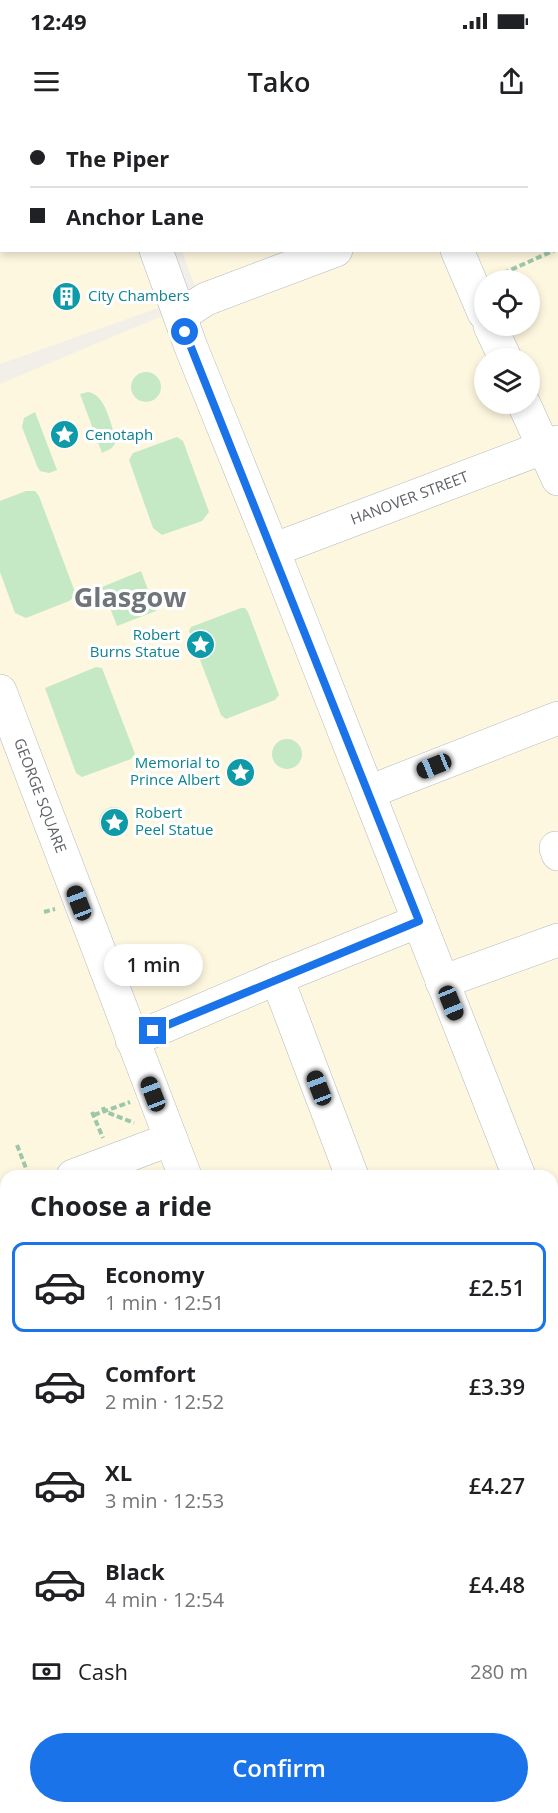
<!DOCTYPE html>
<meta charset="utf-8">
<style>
body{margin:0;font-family:"Open Sans",sans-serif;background:#f6f6f6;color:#202124;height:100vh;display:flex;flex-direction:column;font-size:22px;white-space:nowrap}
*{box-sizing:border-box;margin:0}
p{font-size:20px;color:#757577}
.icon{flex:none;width:33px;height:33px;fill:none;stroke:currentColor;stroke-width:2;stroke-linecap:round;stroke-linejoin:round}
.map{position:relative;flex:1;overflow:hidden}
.details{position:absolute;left:0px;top:1050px;width:558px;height:644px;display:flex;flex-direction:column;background:#fff;border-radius:18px 18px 0 0;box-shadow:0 3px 9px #0003}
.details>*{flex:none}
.guide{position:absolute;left:0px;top:0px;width:558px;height:132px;box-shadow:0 3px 9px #0003;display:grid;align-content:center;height:132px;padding:0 30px;background:#fff}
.buttons{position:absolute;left:474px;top:150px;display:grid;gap:12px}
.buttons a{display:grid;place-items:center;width:66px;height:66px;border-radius:50%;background:#fff;box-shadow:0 3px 9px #0003;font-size:30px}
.end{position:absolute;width:27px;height:27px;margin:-14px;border:8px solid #1a73e8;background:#fff;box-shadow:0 0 0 3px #fff}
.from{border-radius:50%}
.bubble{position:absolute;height:42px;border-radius:21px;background:#fff;box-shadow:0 3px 9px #0003;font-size:20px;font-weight:600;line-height:42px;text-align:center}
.car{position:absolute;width:18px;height:36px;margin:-18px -9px;border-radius:8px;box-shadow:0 0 4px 2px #0007;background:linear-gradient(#222 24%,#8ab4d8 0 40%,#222 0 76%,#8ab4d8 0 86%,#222 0)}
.guide b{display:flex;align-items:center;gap:21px;height:57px;font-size:22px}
.guide b+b{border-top:2px solid #e0e0e0}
.guide i{width:15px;height:15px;background:#202124}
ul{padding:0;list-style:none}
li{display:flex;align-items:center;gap:18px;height:90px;margin:0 12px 9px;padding:0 18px;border:3px solid transparent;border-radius:12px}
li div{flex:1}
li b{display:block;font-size:22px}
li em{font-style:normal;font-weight:600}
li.on{border-color:#1a73e8}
li>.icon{width:54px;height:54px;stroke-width:1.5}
h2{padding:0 30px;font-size:27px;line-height:72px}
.pay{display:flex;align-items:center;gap:15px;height:66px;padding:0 30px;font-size:22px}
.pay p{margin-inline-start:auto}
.primary-button{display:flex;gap:12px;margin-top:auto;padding:12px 30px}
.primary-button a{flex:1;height:69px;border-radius:36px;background:#1a73e8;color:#fff;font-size:24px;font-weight:600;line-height:69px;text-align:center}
.status{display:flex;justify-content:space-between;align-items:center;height:42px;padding:0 30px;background:#fff;direction:ltr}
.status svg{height:16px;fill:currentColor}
header{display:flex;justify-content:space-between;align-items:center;height:78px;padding:0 30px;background:#fff;font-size:27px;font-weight:600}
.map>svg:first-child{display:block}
</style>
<div class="status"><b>12:49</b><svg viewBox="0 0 49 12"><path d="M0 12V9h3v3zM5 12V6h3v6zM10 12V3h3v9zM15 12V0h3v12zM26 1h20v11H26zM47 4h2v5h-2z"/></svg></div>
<header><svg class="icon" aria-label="menu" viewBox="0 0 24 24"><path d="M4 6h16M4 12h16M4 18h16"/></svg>Tako<svg class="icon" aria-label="share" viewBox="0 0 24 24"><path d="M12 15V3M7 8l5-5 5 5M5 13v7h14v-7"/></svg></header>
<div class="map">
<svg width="558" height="1693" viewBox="0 0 558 1693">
<rect width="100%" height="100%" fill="#f1efe8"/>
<g fill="#fef7e0" fill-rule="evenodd">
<polygon points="0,0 86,1 2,2 2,130 138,131 161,187 0,244"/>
<path d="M133,0H558V1693H0V264L200,180L182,131L556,130V2ZM484,160H530V206H484ZM484,238H530V284H484ZM6,1056H552V1688H6Z"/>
</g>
<g fill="#c5e8c5">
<circle cx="146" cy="267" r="15"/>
<path d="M88,272C106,275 110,303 116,319C115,328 110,329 102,333L80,274Z"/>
<polygon points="35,292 57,350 49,353 40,351 37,346 22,307 24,298"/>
<polygon points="177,317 183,321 209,392 202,401 162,415 153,408 129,340 133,333"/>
<polygon points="26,371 35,371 39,376 75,472 73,478 69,481 26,498 15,493 0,452 0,381"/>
<polygon points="141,451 156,491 117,506 102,467"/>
<polygon points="241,488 245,488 248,492 279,575 275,580 226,599 221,595 189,511 191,507"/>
<polygon points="96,547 102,548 135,634 131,639 82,657 76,653 45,568"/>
<circle cx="287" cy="634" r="15"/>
<circle cx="114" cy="702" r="15"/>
<polygon points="6,1436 6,1577 3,1578 0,1571 0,1439"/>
</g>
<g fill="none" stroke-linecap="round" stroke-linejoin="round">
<defs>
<g id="minor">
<polyline points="105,0 105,2"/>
<polyline points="399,0 400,2"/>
<polyline points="539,2 543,0"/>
<polyline points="0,95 2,94"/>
<polyline points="156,130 191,227 273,430 519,1056"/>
<polyline points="457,130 484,193"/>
<polyline points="180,196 206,179 336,130"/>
<polyline points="490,206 505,238"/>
<polyline points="524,284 558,359"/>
<path id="s1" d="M273,430L558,322"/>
<path id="s2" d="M0,571L185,1056"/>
<polyline points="369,672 558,598"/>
<polyline points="556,728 558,734"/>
<polyline points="277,858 352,1056"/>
<polyline points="442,862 558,820"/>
<polyline points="132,920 277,858 419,801"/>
<polyline points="73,1056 171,1019"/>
<polyline points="552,1141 558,1156"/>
<polyline points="0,1347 6,1345"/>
<polyline points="552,1442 558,1439"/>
<polyline points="552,1622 558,1620"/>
<polyline points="0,1659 6,1656"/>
<polyline points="135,1688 137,1693"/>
<polyline points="283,1688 285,1693"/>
<polyline points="428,1688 430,1693"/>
<polyline points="542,1688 544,1693"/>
</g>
</defs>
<use href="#minor" stroke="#b5b8bc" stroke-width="34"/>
<g stroke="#9cc7a9" stroke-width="4" stroke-dasharray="6 3" stroke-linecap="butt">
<polyline points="495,157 555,130"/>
<polyline points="44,792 55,789"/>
<polyline points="103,987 104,991 134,1003"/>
<polyline points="92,992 103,1018"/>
<polyline points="94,995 130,982"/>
<polyline points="17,1025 29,1056"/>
<polyline points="0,1087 6,1085"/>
</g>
<use href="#minor" stroke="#fff" stroke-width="33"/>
</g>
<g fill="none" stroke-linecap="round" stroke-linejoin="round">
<polyline stroke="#1a73e8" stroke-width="8" points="153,911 419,801 185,212"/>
</g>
<defs>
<symbol id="building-disc" viewBox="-11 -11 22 22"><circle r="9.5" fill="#0f9aa8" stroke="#fff"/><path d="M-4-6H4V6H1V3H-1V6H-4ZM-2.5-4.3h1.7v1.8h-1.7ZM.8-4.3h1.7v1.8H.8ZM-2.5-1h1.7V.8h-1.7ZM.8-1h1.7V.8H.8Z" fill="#fff"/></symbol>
<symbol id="sight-disc" viewBox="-11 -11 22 22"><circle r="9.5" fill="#0f9aa8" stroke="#fff"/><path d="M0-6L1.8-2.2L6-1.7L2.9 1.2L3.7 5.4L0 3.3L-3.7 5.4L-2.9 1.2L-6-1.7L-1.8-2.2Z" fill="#fff"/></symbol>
</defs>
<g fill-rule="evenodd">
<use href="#building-disc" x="50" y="160" width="33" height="33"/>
<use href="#sight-disc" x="48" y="298" width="33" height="33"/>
<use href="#sight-disc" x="184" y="508" width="33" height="33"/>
<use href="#sight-disc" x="224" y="636" width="33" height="33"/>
<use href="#sight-disc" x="98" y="686" width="33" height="33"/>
</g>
<g text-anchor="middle" stroke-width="6" stroke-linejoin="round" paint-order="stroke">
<g font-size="15" fill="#0d838f" stroke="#fff" text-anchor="start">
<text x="88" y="181">City Chambers</text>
<text x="85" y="320">Cenotaph</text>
<text x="180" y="520" text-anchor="end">Robert<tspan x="180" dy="17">Burns Statue</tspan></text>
<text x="220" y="648" text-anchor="end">Memorial to<tspan x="220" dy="17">Prince Albert</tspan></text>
<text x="135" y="698">Robert<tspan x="135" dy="17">Peel Statue</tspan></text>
</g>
<g font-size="15" fill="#5f6368" stroke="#fff">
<text dy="5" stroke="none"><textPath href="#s1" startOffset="146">HANOVER STREET</textPath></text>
<text dy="5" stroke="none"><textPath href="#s2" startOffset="112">GEORGE SQUARE</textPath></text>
</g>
<g font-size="27" font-weight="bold" fill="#70757a" stroke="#fff">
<text x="130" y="487">Glasgow</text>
</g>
</g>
</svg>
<div class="buttons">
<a><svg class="icon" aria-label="locate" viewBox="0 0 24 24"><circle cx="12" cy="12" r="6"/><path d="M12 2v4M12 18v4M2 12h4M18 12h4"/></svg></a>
<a><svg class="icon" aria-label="layers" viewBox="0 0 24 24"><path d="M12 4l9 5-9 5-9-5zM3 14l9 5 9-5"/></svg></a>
</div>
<i class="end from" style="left:185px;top:212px"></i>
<i class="end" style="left:153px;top:911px"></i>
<div class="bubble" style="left:104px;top:824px;width:99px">1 min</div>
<i class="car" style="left:434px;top:646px;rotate:248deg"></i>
<i class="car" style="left:79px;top:783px;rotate:339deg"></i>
<i class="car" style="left:451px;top:883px;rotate:158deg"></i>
<i class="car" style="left:319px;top:968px;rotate:339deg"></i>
<i class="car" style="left:153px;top:974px;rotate:339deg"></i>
<div class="guide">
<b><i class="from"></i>The Piper</b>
<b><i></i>Anchor Lane</b>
</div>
<section class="details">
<h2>Choose a ride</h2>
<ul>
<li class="on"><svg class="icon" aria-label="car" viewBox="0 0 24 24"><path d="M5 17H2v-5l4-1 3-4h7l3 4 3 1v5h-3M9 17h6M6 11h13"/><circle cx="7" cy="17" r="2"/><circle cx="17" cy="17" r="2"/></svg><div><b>Economy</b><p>1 min · 12:51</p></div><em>£2.51</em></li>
<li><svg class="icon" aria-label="car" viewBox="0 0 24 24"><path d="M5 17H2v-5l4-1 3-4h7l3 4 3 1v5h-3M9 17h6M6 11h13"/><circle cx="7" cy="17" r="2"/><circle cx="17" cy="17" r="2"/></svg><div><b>Comfort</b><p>2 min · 12:52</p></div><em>£3.39</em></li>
<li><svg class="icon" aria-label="car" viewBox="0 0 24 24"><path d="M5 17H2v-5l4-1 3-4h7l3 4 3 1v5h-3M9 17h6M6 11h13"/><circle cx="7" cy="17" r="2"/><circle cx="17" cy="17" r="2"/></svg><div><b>XL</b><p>3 min · 12:53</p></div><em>£4.27</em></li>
<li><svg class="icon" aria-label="car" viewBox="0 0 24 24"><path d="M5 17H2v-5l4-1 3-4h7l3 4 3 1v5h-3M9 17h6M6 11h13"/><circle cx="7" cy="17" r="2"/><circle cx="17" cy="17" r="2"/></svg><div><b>Black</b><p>4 min · 12:54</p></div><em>£4.48</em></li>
</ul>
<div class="pay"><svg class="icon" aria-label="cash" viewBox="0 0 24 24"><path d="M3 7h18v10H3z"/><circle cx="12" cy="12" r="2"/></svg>Cash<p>280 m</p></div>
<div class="primary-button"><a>Confirm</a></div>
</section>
</div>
